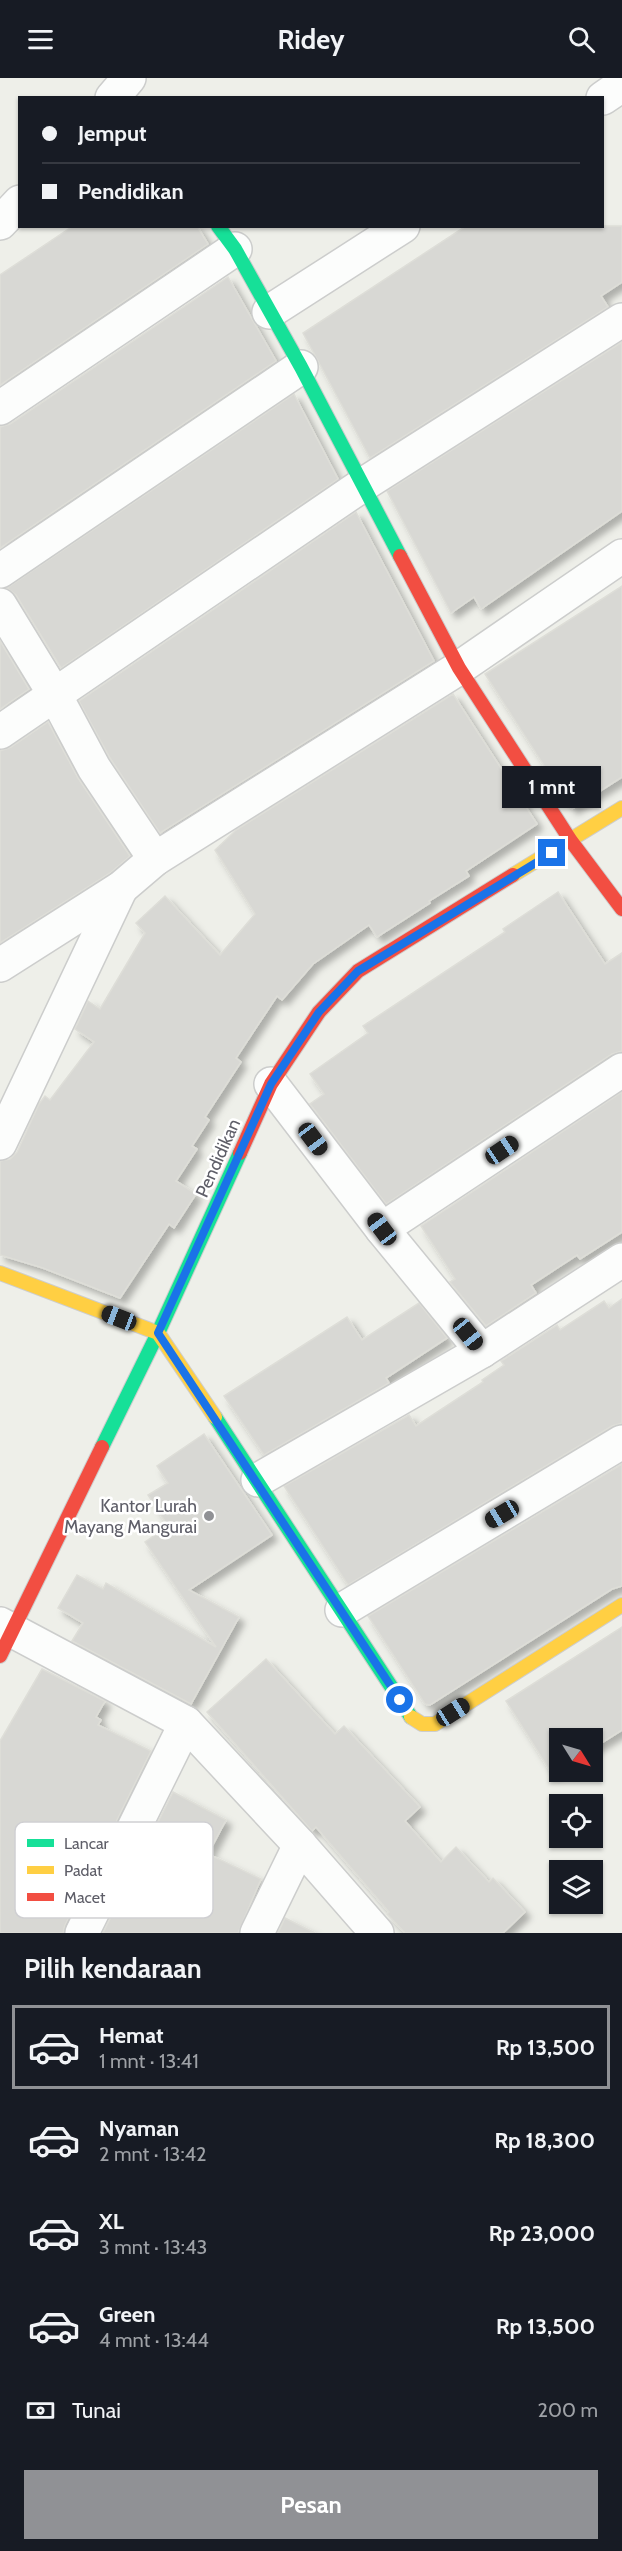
<!DOCTYPE html>
<html lang="id">
<meta charset="utf-8">
<style>
body{margin:0;font-family:Cabin,sans-serif;background:#20242c;color:#f1f3f6;height:100vh;display:flex;flex-direction:column;font-size:22px;white-space:nowrap}
*{box-sizing:border-box;margin:0}
p{font-size:20px;color:#9ea1a6}
.icon{flex:none;width:33px;height:33px;fill:none;stroke:currentColor;stroke-width:2;stroke-linecap:round;stroke-linejoin:round}
.map{position:relative;height:1855px;overflow:hidden}
.details{display:flex;flex-direction:column;background:#171b24;flex:1}
.details>*{flex:none}
.top-card{position:absolute;left:18px;top:18px;width:586px;height:132px;border-radius:0px;box-shadow:0 2px 4px #0004;display:grid;align-content:center;height:132px;padding:0 24px;background:#171b24}
.needle{width:39px;rotate:127deg}
.tools{position:absolute;left:549px;top:1650px;display:grid;gap:12px}
.tools a{display:grid;place-items:center;width:54px;height:54px;border-radius:0px;background:#171b24;box-shadow:0 2px 4px #0004;font-size:30px}
.end{position:absolute;width:27px;height:27px;margin:-14px;border:8px solid #1a73e8;background:#fff;box-shadow:0 0 0 3px #fff}
.from{border-radius:50%}
.bubble{position:absolute;height:42px;border-radius:0px;background:#171b24;box-shadow:0 2px 4px #0004;font-size:20px;font-weight:800;line-height:42px;text-align:center}
.car{position:absolute;width:18px;height:36px;margin:-18px -9px;border-radius:8px;box-shadow:0 0 4px 2px #0007;background:linear-gradient(#222 24%,#8ab4d8 0 40%,#222 0 76%,#8ab4d8 0 86%,#222 0)}
.top-card b{display:flex;align-items:center;gap:21px;height:57px;font-size:22px}
.top-card b+b{border-top:2px solid #363941}
.top-card i{width:15px;height:15px;background:#f1f3f6}
ul{padding:0;list-style:none}
li{display:flex;align-items:center;gap:18px;height:84px;margin:0 12px 9px;padding:0 12px;border:3px solid transparent;border-radius:0px}
li div{flex:1}
li b{display:block;font-size:22px}
li em{font-style:normal;font-weight:800}
li.active{border-color:#909195}
li>.icon{width:54px;height:54px;stroke-width:1.5}
h2{padding:0 24px;font-size:27px;line-height:72px}
.pay{display:flex;align-items:center;gap:15px;height:66px;padding:0 24px;font-size:22px}
.pay p{margin-inline-start:auto}
.button{display:flex;gap:12px;margin-top:auto;padding:12px 24px}
.button a{flex:1;height:69px;border-radius:0px;background:#909195;color:#fff;font-size:24px;font-weight:800;line-height:69px;text-align:center}
header{display:flex;justify-content:space-between;align-items:center;height:78px;padding:0 24px;background:#171b24;font-size:27px;font-weight:800}
.map>svg:first-child{display:block}
</style>
<header><svg class="icon" aria-label="menu" viewBox="0 0 24 24"><path d="M4 6h16M4 12h16M4 18h16"/></svg>Ridey<svg class="icon" aria-label="search" viewBox="0 0 24 24"><circle cx="10" cy="10" r="6"/><path d="M15 15l6 6"/></svg></header>
<div class="map">
<svg width="622" height="1855" viewBox="0 0 622 1855">
<defs>
<filter id="shadow"><feDropShadow dx="5.5" dy="5.5" stdDeviation="3" flood-color="#0004"/></filter>
</defs>
<rect width="100%" height="100%" fill="#eeefe9"/>
<g fill="#d8d8d4" stroke="#deded8" stroke-width="1.5" filter="url(#shadow)">
<polygon points="73,148 197,148 208,166 0,307 0,197"/>
<polygon points="466,148 622,148 622,204 601,218 608,229 370,380 303,255"/>
<polygon points="228,199 276,283 0,470 0,349 10,346"/>
<polygon points="622,264 622,433 481,531 474,519 451,535 387,413"/>
<polygon points="294,316 338,401 61,590 16,517 7,510"/>
<polygon points="356,434 434,583 160,755 110,680 79,623"/>
<polygon points="622,508 622,699 572,731 485,596"/>
<polygon points="0,563 29,611 0,631"/>
<polygon points="453,616 537,746 466,793 469,798 429,823 430,825 377,859 369,847 313,886 282,922 277,918 236,980 241,984 205,1039 209,1042 192,1068 197,1071 176,1103 196,1116 174,1150 169,1146 120,1220 43,1190 0,1177 0,1083 10,1081 17,1074 39,1026 45,1018 50,1022 94,964 75,951 88,923 100,931 145,855 136,845 165,818 220,877 255,836 215,772 236,752"/>
<polygon points="48,644 78,700 130,778 110,795 0,865 0,673 11,669"/>
<polygon points="558,814 605,886 622,875 622,973 612,976 386,1126 310,1026 324,1016 310,996 368,955 363,948 505,854 503,851"/>
<polygon points="622,1014 622,1154 580,1181 577,1177 531,1207 536,1215 486,1248 450,1204 455,1201 421,1148"/>
<polygon points="622,1221 622,1345 612,1348 348,1507 284,1408 409,1337 416,1348 483,1304 482,1302 504,1287 501,1283 557,1247 560,1252 604,1223 609,1230"/>
<polygon points="419,1225 447,1260 386,1300 389,1305 264,1377 224,1318 347,1239 362,1262"/>
<polygon points="204,1356 272,1457 189,1512 239,1539 191,1626 72,1563 83,1545 58,1530 77,1497 103,1511 106,1505 216,1569 145,1464 168,1448 148,1417 168,1405 157,1388"/>
<polygon points="622,1386 622,1508 612,1511 430,1627 425,1626 368,1538"/>
<polygon points="622,1549 622,1652 592,1671 592,1660 560,1660 560,1691 552,1696 506,1623"/>
<polygon points="266,1581 335,1656 344,1648 420,1729 405,1743 441,1784 456,1769 489,1804 493,1800 525,1834 503,1855 405,1855 387,1836 389,1834 316,1749 312,1753 207,1634"/>
<polygon points="42,1591 105,1623 96,1639 101,1642 98,1647 151,1673 65,1847 63,1855 0,1855 0,1663"/>
<polygon points="173,1714 226,1742 208,1776 261,1801 238,1855 103,1855"/>
<polygon points="285,1840 315,1855 278,1855"/>
</g>
<g fill="none" stroke-linecap="round" stroke-linejoin="round">
<defs>
<g id="street">
<polyline points="112,20 129,0"/>
<polyline points="603,20 622,7"/>
<polyline points="0,145 20,124"/>
<polyline points="269,234 403,148"/>
<polyline points="0,330 235,171"/>
<polyline points="0,493 301,289"/>
<polyline points="0,527 55,617 94,690 155,781"/>
<polyline points="0,654 364,406 622,242"/>
<polyline points="0,887 121,810 155,781 459,590 622,478"/>
<polyline points="271,1006 382,1151 482,1273"/>
<polyline points="0,1065 121,810"/>
<polyline points="382,1151 622,992"/>
<polyline points="258,1402 482,1273 622,1182"/>
<polyline points="342,1532 622,1364"/>
<polyline points="0,1546 186,1645 300,1767 377,1855"/>
<polyline points="82,1855 186,1645"/>
<polyline points="257,1855 300,1767"/>
</g>
<g id="fast">
<polyline points="218,148 235,171 301,289 400,478"/>
<polyline points="215,1339 411,1639"/>
<polyline points="102,1369 158,1255 240,1075"/>
</g>
<g id="slow">
<polyline points="513,797 622,730"/>
<polyline points="0,1195 158,1255 215,1339"/>
<polyline points="411,1639 422,1646 435,1646 622,1527"/>
</g>
<g id="jam">
<polyline points="400,478 459,590 571,763 622,831"/>
<polyline points="240,1075 271,1006 319,934 358,893 513,797"/>
<polyline points="0,1578 102,1369"/>
</g>
</defs>
<use href="#street" stroke="#cccdcc" stroke-width="36"/>
<use href="#fast" stroke="#cdcdcd" stroke-width="16"/>
<use href="#slow" stroke="#cdcdcd" stroke-width="16"/>
<use href="#jam" stroke="#cdcdcd" stroke-width="16"/>
<use href="#street" stroke="#fcfdfc" stroke-width="33"/>
<use href="#fast" stroke="#16e098" stroke-width="14"/>
<use href="#slow" stroke="#ffcf43" stroke-width="14"/>
<use href="#jam" stroke="#f24e42" stroke-width="14"/>
</g>
<g fill="none" stroke-linecap="round" stroke-linejoin="round">
<polyline stroke="#1a73e8" stroke-width="8" points="400,1622 158,1255 271,1006 319,934 358,893 552,775"/>
</g>
<circle fill="#909195" stroke="#fff" stroke-width="2" cx="209" cy="1438" r="6"/>
<g text-anchor="middle" stroke-width="5" stroke-linejoin="round" paint-order="stroke">
<g font-size="18" fill="#5e5e68" stroke="#fff">
<text transform="translate(218 1080) rotate(-66)" y="6">Pendidikan</text>
</g>
<g font-size="18" fill="#5e5e68" stroke="#fff" text-anchor="end">
<text x="197" y="1434">Kantor Lurah<tspan x="197" dy="21">Mayang Mangurai</tspan></text>
</g>
</g>
<rect x="15" y="1744" width="198" height="96" rx="9" fill="#fff" stroke="#cfcfd2" stroke-width="1.5"/>
<rect x="27" y="1761" width="27" height="8" fill="#16e098"/>
<rect x="27" y="1788" width="27" height="8" fill="#ffcf43"/>
<rect x="27" y="1815" width="27" height="8" fill="#f24e42"/>
<g font-size="16" fill="#5e5e68">
<text x="64" y="1771">Lancar</text>
<text x="64" y="1798">Padat</text>
<text x="64" y="1825">Macet</text>
</g>
</svg>
<div class="tools">
<a><svg class="needle" viewBox="-14 -14 28 28"><path d="M0-13l5 13h-10z" fill="#e53935"/><path d="M0 13l5-13h-10z" fill="#9ea1a6"/></svg></a>
<a><svg class="icon" aria-label="locate" viewBox="0 0 24 24"><circle cx="12" cy="12" r="6"/><path d="M12 2v4M12 18v4M2 12h4M18 12h4"/></svg></a>
<a><svg class="icon" aria-label="layers" viewBox="0 0 24 24"><path d="M12 4l9 5-9 5-9-5zM3 14l9 5 9-5"/></svg></a>
</div>
<i class="end from" style="left:400px;top:1622px"></i>
<i class="end" style="left:552px;top:775px"></i>
<div class="bubble" style="left:502px;top:688px;width:99px">1 mnt</div>
<i class="car" style="left:313px;top:1061px;rotate:143deg"></i>
<i class="car" style="left:502px;top:1072px;rotate:56deg"></i>
<i class="car" style="left:382px;top:1151px;rotate:323deg"></i>
<i class="car" style="left:119px;top:1240px;rotate:291deg"></i>
<i class="car" style="left:468px;top:1256px;rotate:141deg"></i>
<i class="car" style="left:502px;top:1436px;rotate:239deg"></i>
<i class="car" style="left:453px;top:1634px;rotate:58deg"></i>
<div class="top-card">
<b><i class="from"></i>Jemput</b>
<b><i></i>Pendidikan</b>
</div>
</div>
<section class="details">
<h2>Pilih kendaraan</h2>
<ul>
<li class="active"><svg class="icon" aria-label="car" viewBox="0 0 24 24"><path d="M5 17H2v-5l4-1 3-4h7l3 4 3 1v5h-3M9 17h6M6 11h13"/><circle cx="7" cy="17" r="2"/><circle cx="17" cy="17" r="2"/></svg><div><b>Hemat</b><p>1 mnt · 13:41</p></div><em>Rp 13,500</em></li>
<li><svg class="icon" aria-label="car" viewBox="0 0 24 24"><path d="M5 17H2v-5l4-1 3-4h7l3 4 3 1v5h-3M9 17h6M6 11h13"/><circle cx="7" cy="17" r="2"/><circle cx="17" cy="17" r="2"/></svg><div><b>Nyaman</b><p>2 mnt · 13:42</p></div><em>Rp 18,300</em></li>
<li><svg class="icon" aria-label="car" viewBox="0 0 24 24"><path d="M5 17H2v-5l4-1 3-4h7l3 4 3 1v5h-3M9 17h6M6 11h13"/><circle cx="7" cy="17" r="2"/><circle cx="17" cy="17" r="2"/></svg><div><b>XL</b><p>3 mnt · 13:43</p></div><em>Rp 23,000</em></li>
<li><svg class="icon" aria-label="car" viewBox="0 0 24 24"><path d="M5 17H2v-5l4-1 3-4h7l3 4 3 1v5h-3M9 17h6M6 11h13"/><circle cx="7" cy="17" r="2"/><circle cx="17" cy="17" r="2"/></svg><div><b>Green</b><p>4 mnt · 13:44</p></div><em>Rp 13,500</em></li>
</ul>
<div class="pay"><svg class="icon" aria-label="cash" viewBox="0 0 24 24"><path d="M3 7h18v10H3z"/><circle cx="12" cy="12" r="2"/></svg>Tunai<p>200 m</p></div>
<div class="button"><a>Pesan</a></div>
</section>
